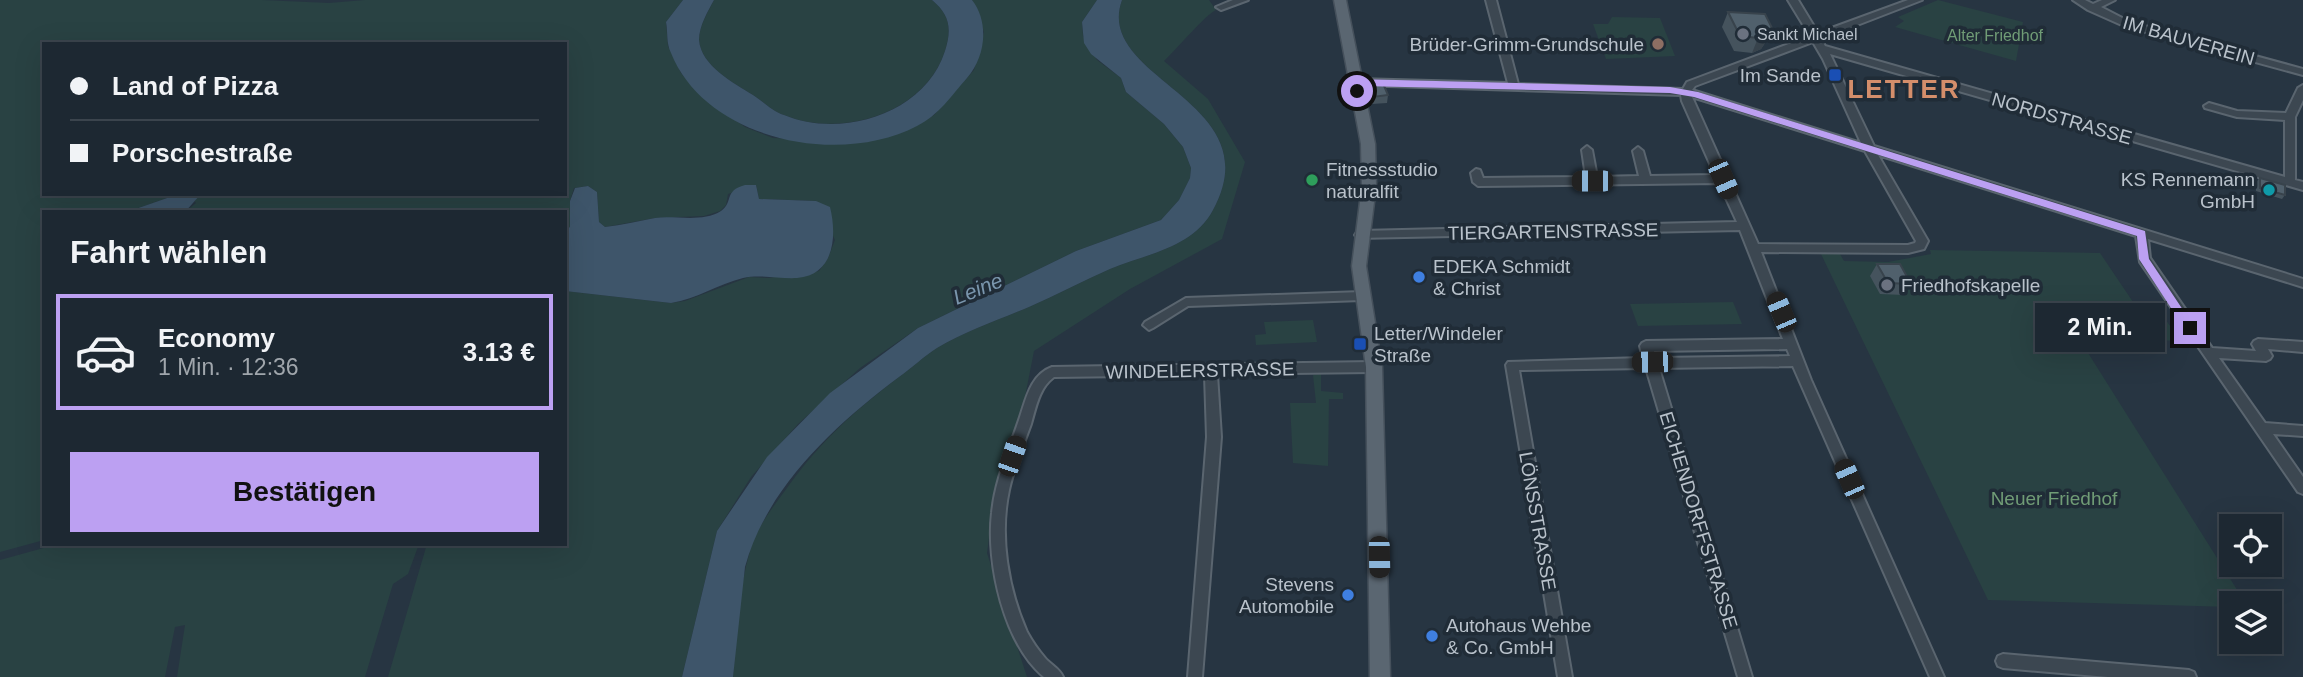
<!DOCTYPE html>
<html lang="de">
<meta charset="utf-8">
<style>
body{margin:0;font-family:Arial,sans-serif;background:#25303a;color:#f1f3f6;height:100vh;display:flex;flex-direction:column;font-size:26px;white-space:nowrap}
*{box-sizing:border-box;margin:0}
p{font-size:23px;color:#a0a6ac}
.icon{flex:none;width:38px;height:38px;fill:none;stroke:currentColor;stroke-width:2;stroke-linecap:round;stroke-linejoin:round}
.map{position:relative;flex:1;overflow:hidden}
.details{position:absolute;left:42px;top:210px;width:525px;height:336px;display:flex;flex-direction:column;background:#1d2832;border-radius:0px;box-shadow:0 7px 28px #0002,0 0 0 2px #3b444d}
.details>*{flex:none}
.top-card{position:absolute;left:42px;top:42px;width:525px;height:154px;border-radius:0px;box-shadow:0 7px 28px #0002,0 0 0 2px #3b444d;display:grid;align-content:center;height:154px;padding:0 28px;background:#1d2832}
.fabs{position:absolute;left:2219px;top:514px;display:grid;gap:14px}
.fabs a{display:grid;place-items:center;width:63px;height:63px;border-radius:0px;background:#1d2832;box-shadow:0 7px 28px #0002,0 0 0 2px #3b444d;font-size:35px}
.end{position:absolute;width:32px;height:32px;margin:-16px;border:9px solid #bca0f2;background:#111;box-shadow:0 0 0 4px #111}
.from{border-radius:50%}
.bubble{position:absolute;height:49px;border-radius:0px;background:#1d2832;box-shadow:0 7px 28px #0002,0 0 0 2px #3b444d;font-size:23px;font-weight:700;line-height:49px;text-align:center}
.car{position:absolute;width:21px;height:42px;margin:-21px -10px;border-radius:9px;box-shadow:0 0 5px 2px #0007;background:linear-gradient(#222 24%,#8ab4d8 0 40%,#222 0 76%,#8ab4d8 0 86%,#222 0)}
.top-card b{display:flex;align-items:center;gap:24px;height:66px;font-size:26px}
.top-card b+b{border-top:2px solid #3b444d}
.top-card i{width:18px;height:18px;background:#f1f3f6}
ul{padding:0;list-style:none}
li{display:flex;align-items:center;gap:21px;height:116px;margin:0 14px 10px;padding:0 14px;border:4px solid transparent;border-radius:0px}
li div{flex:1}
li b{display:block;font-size:26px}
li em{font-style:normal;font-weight:700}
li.selected{border-color:#bca0f2}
li>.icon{width:63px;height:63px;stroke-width:1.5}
h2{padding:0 28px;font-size:32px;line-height:84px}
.action{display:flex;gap:14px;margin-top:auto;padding:14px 28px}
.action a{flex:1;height:80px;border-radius:0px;background:#bca0f2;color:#111;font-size:28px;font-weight:700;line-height:80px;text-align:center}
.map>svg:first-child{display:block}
</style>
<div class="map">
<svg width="2303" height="677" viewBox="0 0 2303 677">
<rect width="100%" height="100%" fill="#273542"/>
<g fill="#294243" fill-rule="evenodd">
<path d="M0,0H262L329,3L365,0H683L666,22L668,46L681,73L703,97L745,127L773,138L867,141L916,126L934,115L974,70L984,32L972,0H1097L1082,22L1083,36L1097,60L1121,78L1126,92L1164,124L1183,147L1191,168L1190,178L1179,200L1161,220L1076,251L918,328L860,368L798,424L751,477L717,531L682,677H388L427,544H565V291L671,303L685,301L749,277L768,278L819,271L828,258L835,240L816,201L759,199L756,185L728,194L726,205L720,211L704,216L655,218L605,227L599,222L597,192L588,186L574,188L570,201V227L565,230V212H185L196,203L189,195L170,197L127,212H44V540L0,552ZM44,44H565V194H44Z"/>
<path d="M714,0H932C950,15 952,29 945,51C925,113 842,139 784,115C772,111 764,102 753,95C734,83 701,66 699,40C699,26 708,12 714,0Z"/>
<path d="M1122,0H1209L1216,10C1207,13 1175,51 1164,61L1208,99L1245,162L1222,239L1130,289L1034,351L1024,402L995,493L987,553L1027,677H733C737,635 738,592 750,551C756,528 773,507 787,488C819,443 855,410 899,377C912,368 924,356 937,348C966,331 998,320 1029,307C1056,295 1083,281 1110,269C1146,254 1193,248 1213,210C1273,100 1093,80 1122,0Z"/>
<polygon points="1938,0 2023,22 2016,61 1895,27 1904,21 1898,17"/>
<polygon points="1612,17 1660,18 1675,56 1606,59 1593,24 1608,24"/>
<polygon points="1930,250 2100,253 2133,302 2142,303 2153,319 2165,319 2181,341 2078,337 2246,604 2231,604 2231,607 1988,600 1821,254 1840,254 1844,261 1888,262 1931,254"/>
<polygon points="1733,302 1742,324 1638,326 1630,304"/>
<polygon points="1313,320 1317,342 1256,345 1255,335 1266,334 1264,322"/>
<polygon points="1321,374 1321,391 1343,393 1343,399 1329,399 1328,466 1293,463 1290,403 1316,403 1313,375"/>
<polygon points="58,544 419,544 408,574 393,584 365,677 177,677 185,625 175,627 165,677 0,677 0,560"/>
</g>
<g fill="#3e556a">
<path d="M683,0H714C708,11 699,26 699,40C701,66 734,83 753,95C764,102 772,111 784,115C841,139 925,114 945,51C952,29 950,15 932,0H972C990,23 985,58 967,78C951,96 939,115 917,126C839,167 706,140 671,53C666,43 668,32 666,22Z"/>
<path d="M1097,0H1122C1093,80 1273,100 1213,210C1193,248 1146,254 1110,269C1083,281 1056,295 1029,307C998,320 966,331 937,348C924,356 912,368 899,377C835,425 767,487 745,567L733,677H682L717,531L767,457L830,393L918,328L1076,251L1161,220L1179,200L1190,178L1191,168L1183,147L1164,124L1126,92L1121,78L1091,54L1084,43L1082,22Z"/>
<path d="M745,185H756L759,199L816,201L830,207C837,235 835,275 797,278C779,279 760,274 743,278C718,284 697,299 671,303L565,291V230L570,227V201L575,188L588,186L597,192L599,222L605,227C622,225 638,221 655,218C675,215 702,223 721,211C734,202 723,191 745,185Z"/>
<polygon points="189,195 200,195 185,212 127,212 170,197"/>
</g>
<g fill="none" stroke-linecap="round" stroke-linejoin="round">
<defs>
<g id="minor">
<polygon points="1233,0 1248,0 1221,10 1216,7"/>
<path d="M1486,0H1496L1518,84L1683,89L1687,82L1810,36L1788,0H1798L1818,33L1908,0H1922L1821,39L1825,46L2285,177V120L2237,117L2205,108L2204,106L2209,103L2237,111L2286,113L2298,88L2303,85V100L2295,117V180L2303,182V190L1830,54L1874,146L2303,279V287L2148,239L2150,258L2212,348L2256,351L2252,344L2254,341L2258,339L2303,342V352L2268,349L2272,356L2270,359L2266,361L2219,358L2265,423L2303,426V436L2273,434L2303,477V494L2298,492L2140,262L2136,236L1878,155L1928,241L1924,249L1908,253L1761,252L1811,380L1944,677H1930L1793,366L1659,368L1752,677H1738L1646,368L1519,370L1572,677H1558L1506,365L1508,362L1643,358L1640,346L1642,343L1646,341L1783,339L1740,230L1357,238L1355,235L1357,232L1361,231L1737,222L1719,183L1478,186L1473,182L1471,173L1476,169L1480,170L1483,178L1586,177L1582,150L1587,146L1592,150L1597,177L1639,176L1633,151L1638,147L1643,151L1650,176L1715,175L1682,101L1681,95L1356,85L1351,82L1356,79L1508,83ZM1813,42L1823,59L1861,143L1692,90L1695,86ZM1692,97L1865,151L1916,241L1915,243L1908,245L1758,244ZM1787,349L1790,356L1656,358L1654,351Z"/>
<polygon points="2073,0 2085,0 2093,4 2102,0 2115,0 2101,7 2130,22 2303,69 2303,75 2124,26 2088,10"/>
<polygon points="1362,292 1368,296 1362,300 1188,306 1153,328 1149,330 1143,325 1145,322 1186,298"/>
<path d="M1374,362L1378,364L1380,367L1378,370L1374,372L1217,374L1221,437L1202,677H1188L1207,437L1205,375L1054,377C1039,388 1036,407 1031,424C1023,446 1014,467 1009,490C999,536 1008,589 1027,632C1032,641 1038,650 1045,658C1051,665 1060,669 1063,677H1044C1004,644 986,563 992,513C995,480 1009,450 1019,420C1026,400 1030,375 1052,367Z"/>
<polygon points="2003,654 2189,670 2194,672 2196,677 2108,677 2003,668 1998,666 1996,661 1998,656"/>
</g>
<polygon id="major" points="1334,0 1346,0 1375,144 1376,186 1366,266 1382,367 1390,677 1370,677 1366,367 1352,266 1362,186 1361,144"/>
</defs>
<use href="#minor" stroke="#5a656f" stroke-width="4"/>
<use href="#major" stroke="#45505b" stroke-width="3"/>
<use href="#minor" fill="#3c4751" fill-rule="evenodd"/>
<use href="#major" fill="#5a6671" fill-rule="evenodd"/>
</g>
<g fill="#45535d">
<polygon points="1728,12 1765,43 1761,49 1752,53 1734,51 1722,27"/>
<polygon points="1368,81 1388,95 1387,103 1372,104 1367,89"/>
<polygon points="2260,178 2285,195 2282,199 2256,191 2256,182"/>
<polygon points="1877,264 1911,284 1903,295 1880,294 1870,276"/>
</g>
<polygon fill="#38434c" points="1772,28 1765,43 1761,49 1752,53 1758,38"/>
<g fill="#50606c" stroke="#38434c" stroke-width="2">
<polygon points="1728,12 1765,14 1772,28 1767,34 1758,38 1740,36"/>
<polygon points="1368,81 1382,81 1388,95 1373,97"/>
<polygon points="2260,178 2285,185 2285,195 2260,188"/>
<polygon points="1877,264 1900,264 1911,284 1888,283"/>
</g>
<polygon fill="#bca0f2" points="1356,79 1670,87 1698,92 2145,231 2149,259 2195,328 2186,331 2139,259 2137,236 1694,97 1670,93 1361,86 1362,91 1357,94 1353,91 1351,82"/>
<g fill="#6b7280" stroke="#202c37" stroke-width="2.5">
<circle cx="1743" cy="34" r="7"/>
<circle cx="1887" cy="285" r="7"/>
</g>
<circle fill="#8d6e63" stroke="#202c37" stroke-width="2.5" cx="1658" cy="44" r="7"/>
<g fill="#1a4fb4" stroke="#202c37" stroke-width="2.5">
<rect x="1828" y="68" width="14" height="14" rx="3.5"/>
<rect x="1353" y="337" width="14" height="14" rx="3.5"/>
</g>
<circle fill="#2e9e5b" stroke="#202c37" stroke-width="2.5" cx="1312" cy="180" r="7"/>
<circle fill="#0f9aa8" stroke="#202c37" stroke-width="2.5" cx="2269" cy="190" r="7"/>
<g fill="#3f7fe0" stroke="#202c37" stroke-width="2.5">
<circle cx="1419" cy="277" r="7"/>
<circle cx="1348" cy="595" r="7"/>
<circle cx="1432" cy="636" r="7"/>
</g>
<g text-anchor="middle" stroke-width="7" stroke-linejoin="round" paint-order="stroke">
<g font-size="16" fill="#b9c2cb" stroke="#202c37" text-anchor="start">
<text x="1757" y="40">Sankt Michael</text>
</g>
<g font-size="16" fill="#709c76" stroke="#202c37">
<text x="1995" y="41">Alter Friedhof</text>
</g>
<g font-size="19" fill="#b9c2cb" stroke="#202c37">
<text transform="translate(2189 40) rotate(16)" y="7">IM BAUVEREIN</text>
<text transform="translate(2062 118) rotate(16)" y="7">NORDSTRASSE</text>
<text transform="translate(1553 231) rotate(-1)" y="7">TIERGARTENSTRASSE</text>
<text transform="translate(1200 370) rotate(-1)" y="7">WINDELERSTRASSE</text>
<text transform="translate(1699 520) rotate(73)" y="7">EICHENDORFFSTRASSE</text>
<text transform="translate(1538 521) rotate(80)" y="7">LÖNSSTRASSE</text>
</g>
<g font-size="19" fill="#b9c2cb" stroke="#202c37" text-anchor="start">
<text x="1644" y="51" text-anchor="end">Brüder-Grimm-Grundschule</text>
<text x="1821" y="82" text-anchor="end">Im Sande</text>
<text x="1326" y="176">Fitnessstudio<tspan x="1326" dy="22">naturalfit</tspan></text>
<text x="2255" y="186" text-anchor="end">KS Rennemann<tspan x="2255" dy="22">GmbH</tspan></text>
<text x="1433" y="273">EDEKA Schmidt<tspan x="1433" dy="22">&amp; Christ</tspan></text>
<text x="1901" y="292">Friedhofskapelle</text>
<text x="1374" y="340">Letter/Windeler<tspan x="1374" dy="22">Straße</tspan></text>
<text x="1334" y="591" text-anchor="end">Stevens<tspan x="1334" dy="22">Automobile</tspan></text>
<text x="1446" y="632">Autohaus Wehbe<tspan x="1446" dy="22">&amp; Co. GmbH</tspan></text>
</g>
<g font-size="19" fill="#709c76" stroke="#202c37">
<text x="2054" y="505">Neuer Friedhof</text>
</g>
<g font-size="21" font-style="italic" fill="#7a96ad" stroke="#202c37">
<text transform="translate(978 289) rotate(-22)" y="7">Leine</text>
</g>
<g font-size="26" font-weight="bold" letter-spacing="2" fill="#d48e6b" stroke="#202c37">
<text x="1904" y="98">LETTER</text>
</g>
</g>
</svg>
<div class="fabs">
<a><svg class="icon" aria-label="locate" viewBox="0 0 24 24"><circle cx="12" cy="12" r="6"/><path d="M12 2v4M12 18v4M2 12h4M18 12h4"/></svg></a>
<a><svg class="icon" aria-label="layers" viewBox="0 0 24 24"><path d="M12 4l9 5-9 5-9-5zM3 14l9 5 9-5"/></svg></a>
</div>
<i class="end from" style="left:1357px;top:91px"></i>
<i class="end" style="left:2190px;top:328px"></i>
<div class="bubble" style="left:2035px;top:303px;width:130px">2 Min.</div>
<i class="car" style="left:1723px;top:179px;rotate:156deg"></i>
<i class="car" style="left:1592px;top:181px;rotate:270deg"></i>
<i class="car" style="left:1781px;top:312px;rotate:337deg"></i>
<i class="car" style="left:1652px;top:362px;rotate:269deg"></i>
<i class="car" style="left:1012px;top:456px;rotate:19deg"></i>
<i class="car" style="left:1849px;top:479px;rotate:336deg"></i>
<i class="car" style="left:1379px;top:557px;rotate:179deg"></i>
<div class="top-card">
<b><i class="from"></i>Land of Pizza</b>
<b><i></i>Porschestraße</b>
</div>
<section class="details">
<h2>Fahrt wählen</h2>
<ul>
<li class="selected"><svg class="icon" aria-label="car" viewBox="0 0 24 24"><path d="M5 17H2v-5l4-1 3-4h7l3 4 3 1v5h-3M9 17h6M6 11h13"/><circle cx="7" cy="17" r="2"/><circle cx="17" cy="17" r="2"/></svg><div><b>Economy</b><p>1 Min. · 12:36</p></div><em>3.13 €</em></li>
</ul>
<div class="action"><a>Bestätigen</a></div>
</section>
</div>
